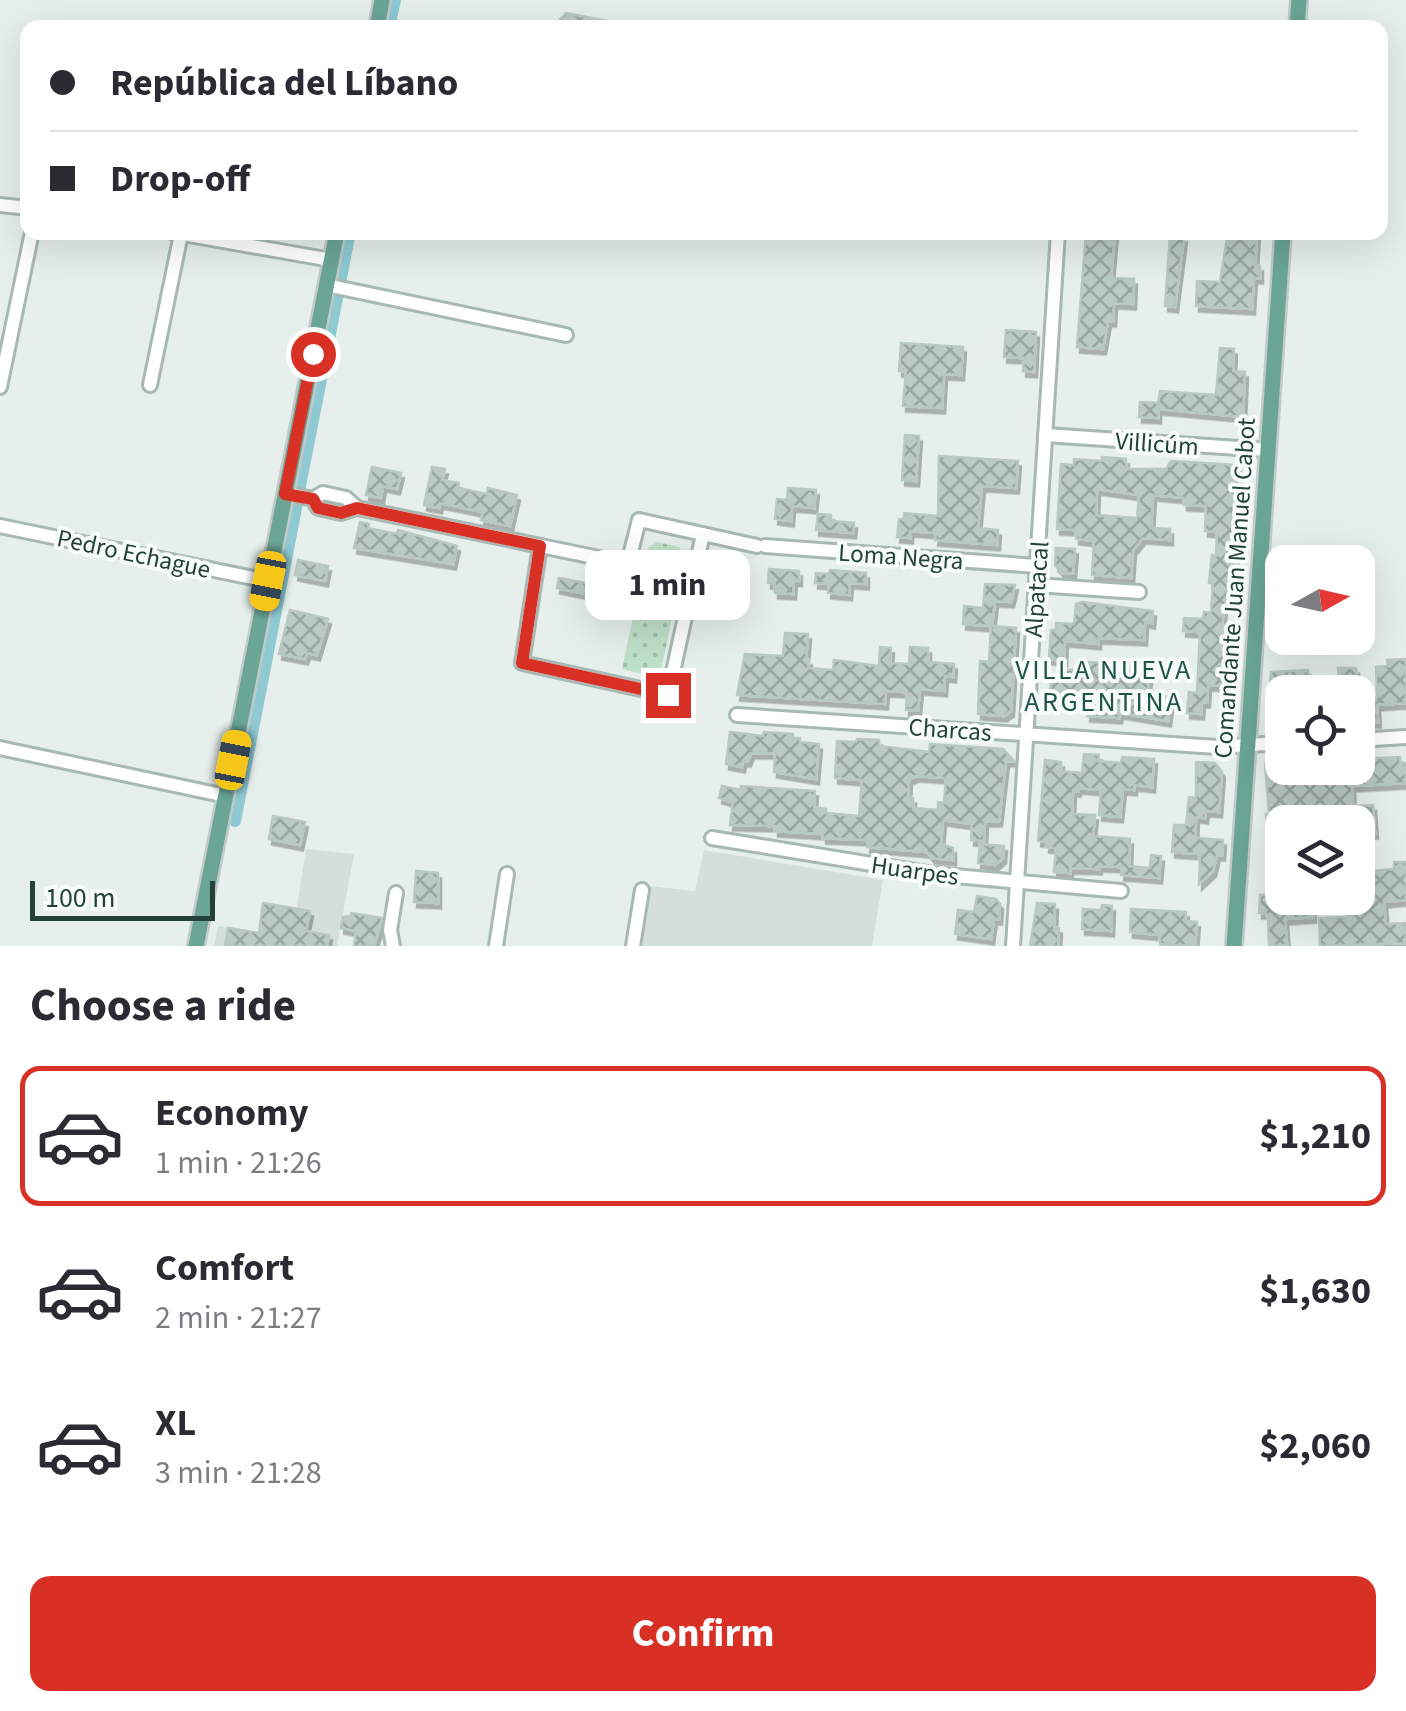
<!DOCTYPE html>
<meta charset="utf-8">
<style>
body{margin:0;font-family:"Source Sans 3",sans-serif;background:#f2f2f3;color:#2b2b33;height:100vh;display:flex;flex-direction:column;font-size:38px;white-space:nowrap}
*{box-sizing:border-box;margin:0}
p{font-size:32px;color:#7c7c81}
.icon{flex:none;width:55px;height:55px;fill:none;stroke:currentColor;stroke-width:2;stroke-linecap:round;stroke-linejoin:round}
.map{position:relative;height:946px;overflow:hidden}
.details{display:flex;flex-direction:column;background:#fff;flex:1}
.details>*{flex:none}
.hud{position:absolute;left:20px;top:20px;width:1368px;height:220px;border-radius:20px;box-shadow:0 10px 40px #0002;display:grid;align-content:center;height:220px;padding:0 30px;background:#fff}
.needle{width:65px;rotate:82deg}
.fabs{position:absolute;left:1265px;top:545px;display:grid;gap:20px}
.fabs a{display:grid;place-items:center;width:110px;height:110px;border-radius:20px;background:#fff;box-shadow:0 10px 40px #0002;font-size:50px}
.scale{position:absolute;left:30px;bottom:25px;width:185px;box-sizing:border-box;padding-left:10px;border:5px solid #24423a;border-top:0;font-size:28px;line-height:35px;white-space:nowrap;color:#24423a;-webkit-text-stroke:8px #f7fbf9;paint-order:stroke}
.end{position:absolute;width:45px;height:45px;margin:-22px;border:12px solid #d93025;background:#fff;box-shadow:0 0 0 5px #fff}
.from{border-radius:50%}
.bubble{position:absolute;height:70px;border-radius:20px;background:#fff;box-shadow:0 10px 40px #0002;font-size:32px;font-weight:700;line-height:70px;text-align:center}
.car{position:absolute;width:30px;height:60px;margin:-30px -15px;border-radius:12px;box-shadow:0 0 8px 2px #0007;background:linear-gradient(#f5c518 24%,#345 0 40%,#f5c518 0 76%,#345 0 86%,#f5c518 0)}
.hud b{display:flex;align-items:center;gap:35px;height:95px;font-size:38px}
.hud b+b{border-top:2px solid #e1e1e2}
.hud i{width:25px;height:25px;background:#2b2b33}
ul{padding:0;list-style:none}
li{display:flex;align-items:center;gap:30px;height:140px;margin:0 20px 15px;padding:0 10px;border:5px solid transparent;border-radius:20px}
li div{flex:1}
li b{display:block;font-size:38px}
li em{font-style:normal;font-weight:700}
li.selected{border-color:#d93025}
li>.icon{width:90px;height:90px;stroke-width:1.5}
h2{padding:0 30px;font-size:45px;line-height:120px}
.primary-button{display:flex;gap:20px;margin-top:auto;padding:20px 30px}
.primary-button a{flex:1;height:115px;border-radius:20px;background:#d93025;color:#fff;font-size:40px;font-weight:700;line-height:115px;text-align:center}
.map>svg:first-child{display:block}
</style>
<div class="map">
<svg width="1406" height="946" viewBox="0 0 1406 946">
<defs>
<pattern id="park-dots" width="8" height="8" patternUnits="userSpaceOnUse" patternTransform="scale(2.5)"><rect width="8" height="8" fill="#bfe0c8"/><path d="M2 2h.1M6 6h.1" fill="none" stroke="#a4c1ad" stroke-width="1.8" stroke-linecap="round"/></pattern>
<pattern id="building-cross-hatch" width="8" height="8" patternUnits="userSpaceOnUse" patternTransform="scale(2.5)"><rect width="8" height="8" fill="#bbcac4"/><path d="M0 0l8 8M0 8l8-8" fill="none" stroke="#98a6a0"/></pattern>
<filter id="shadow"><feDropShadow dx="3" dy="5.5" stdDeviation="0" flood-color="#0004"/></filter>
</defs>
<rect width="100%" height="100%" fill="#e6efeb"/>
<g fill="#d4dfda">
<polygon points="306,849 354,854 337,946 214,946 218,926 292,938"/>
<polygon points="704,850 883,880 872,946 640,946 649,886 695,891"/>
</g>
<polygon fill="url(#park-dots)" points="657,542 679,547 685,556 661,670 650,676 622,669 648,548"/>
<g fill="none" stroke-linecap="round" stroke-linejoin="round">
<g stroke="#8ec9d4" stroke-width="12">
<polyline points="389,28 395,0"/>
<polyline points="299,491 350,232"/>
<polyline points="235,821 297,503"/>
</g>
</g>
<g fill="url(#building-cross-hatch)" stroke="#b8c9c2" stroke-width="2.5" fill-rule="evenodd" filter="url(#shadow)">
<polygon points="566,13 612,22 611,27 552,28"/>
<polygon points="1086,232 1115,232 1111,278 1134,279 1133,304 1114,303 1113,321 1108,321 1103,349 1077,347"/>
<polygon points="1228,232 1257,232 1255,266 1260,266 1260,278 1254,278 1252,309 1196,306 1197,281 1220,282"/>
<polygon points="1170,236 1184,237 1175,307 1165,306"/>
<polygon points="1006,330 1036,332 1034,372 1023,371 1024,358 1004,357"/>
<polygon points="901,343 963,347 961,375 944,374 942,408 903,406 906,371 899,371"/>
<polygon points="1220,348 1234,349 1233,371 1245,372 1243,417 1158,409 1158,418 1139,417 1140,402 1158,403 1158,406 1160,391 1216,395"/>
<polygon points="905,435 919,436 916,481 902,480"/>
<polygon points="939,456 1018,461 1016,488 982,486 978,528 998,530 997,545 935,540 936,533 910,531 910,538 897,537 899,519 904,519 904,513 938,516"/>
<path d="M1102,457L1126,459V469H1166L1171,461L1237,465L1241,471L1234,512H1239L1233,596H1228L1227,607H1224L1222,627L1236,628V640H1230L1227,686L1208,685L1207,702H1202L1201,714L1187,713L1189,692L1197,693L1200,632L1183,631L1184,618L1203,619L1204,612L1211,613L1213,583H1209L1210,572L1212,555L1216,556L1217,532L1205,531L1206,506L1184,505V498L1153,495L1151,528L1170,529V540L1143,538L1133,550L1131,578L1092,575L1094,541L1076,539V530L1057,529L1061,464L1074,465V459L1102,461ZM1097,489L1139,495L1137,518L1096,515Z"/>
<polygon points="372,467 401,473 397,489 383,486 381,498 366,495"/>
<polygon points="432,467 445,469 442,480 459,483 458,488 487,494 488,488 517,495 510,526 481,520 483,512 440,503 439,508 424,505"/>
<polygon points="788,488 816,490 814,508 792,506 791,521 775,519 777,499 787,500"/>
<polygon points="818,514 831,515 831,521 854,523 853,533 816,530"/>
<polygon points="360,522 369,524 368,528 397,534 398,530 457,546 453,564 354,548"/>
<polygon points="1056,548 1075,549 1073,573 1062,573 1055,565"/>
<polygon points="298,560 328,566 325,581 295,575"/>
<polygon points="769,569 799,571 799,581 794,580 793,594 775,593 775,584 768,583"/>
<polygon points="830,570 866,573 866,584 850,583 849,595 828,593 829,584 815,583 816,573 829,574"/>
<polygon points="559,578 608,587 606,598 557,588"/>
<polygon points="985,584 1015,585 1011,602 995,601 992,626 1016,628 1011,711 1004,716 978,714 980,661 989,662 991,626 963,624 964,606 983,608"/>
<polygon points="1082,602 1153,611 1152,623 1145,622 1144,640 1098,638 1098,644 1065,641 1064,661 1049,659 1051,630 1056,630 1056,623 1074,624 1076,604"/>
<polygon points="290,610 328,619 317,655 307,653 305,659 279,654"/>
<polygon points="785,633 808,634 806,660 809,660 808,668 833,670 834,660 879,666 880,647 891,648 890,663 909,664 910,647 928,648 928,662 954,664 953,677 945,676 944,691 920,689 918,710 906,710 907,692 886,691 885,704 737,695 745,654 783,656"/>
<polygon points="1406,659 1406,703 1377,705 1378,722 1358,723 1358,698 1377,697 1376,667 1388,666 1387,660"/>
<polygon points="1088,662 1150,666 1148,690 1153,691 1152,696 1171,697 1168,721 1120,713 1119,718 1087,716 1088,697 1050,695 1051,678 1058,679 1059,669 1088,671"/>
<polygon points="1338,668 1356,668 1358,692 1282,692 1282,727 1267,727 1271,672 1308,670 1309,678 1339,677"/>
<polygon points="730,732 763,736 764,732 793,734 793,738 800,738 800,742 819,744 816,779 774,772 775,753 751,753 748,761 743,761 742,767 726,764"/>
<path d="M857,739L879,740V746L929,752L930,744L1003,749L1014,761H1006L999,821H985L984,841L971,840L972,824L943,820L941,844L953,848V860L932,858L927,852L867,847L868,840L823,838V834L775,831V826L730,825L733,802L719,798L722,786L741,790V786L815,791L814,807L826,809V813L859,816L862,780L835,778L837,741L856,742ZM916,776L946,778L944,803L938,802V810L913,808V798H908L909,779Z"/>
<polygon points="1084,754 1099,755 1098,761 1121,763 1122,757 1154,759 1152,787 1134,785 1134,790 1123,789 1120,817 1099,815 1101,790 1078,788 1078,791 1073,791 1072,814 1095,815 1093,836 1130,839 1129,866 1150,868 1151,855 1161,856 1159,878 1121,875 1122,867 1099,866 1099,869 1070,868 1070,873 1054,872 1056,848 1046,847 1047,842 1038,841 1045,760 1061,762 1061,771 1082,773"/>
<polygon points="1400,757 1400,763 1406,763 1406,783 1352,786 1353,806 1373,805 1375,833 1358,834 1358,819 1320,822 1320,817 1300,818 1300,822 1282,822 1282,838 1267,839 1266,814 1269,814 1265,764 1282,763 1282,768 1358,768 1358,759"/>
<polygon points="1196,762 1215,763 1222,772 1219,812 1206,811 1205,818 1196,817 1195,838 1223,840 1222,855 1217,855 1213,871 1199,884 1200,854 1172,852 1174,825 1186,825 1189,797 1196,798"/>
<polygon points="273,816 305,822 300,845 269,839"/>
<polygon points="980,844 1004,846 1003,858 995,865 978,863"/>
<polygon points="1394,862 1406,862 1406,900 1384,902 1386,924 1406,923 1406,943 1320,946 1319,918 1348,917 1348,913 1352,913 1351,898 1370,898 1369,889 1373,889 1372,871 1394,869"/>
<polygon points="416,871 438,873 438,903 414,902"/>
<polygon points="1282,894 1282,898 1312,898 1313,917 1285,919 1287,945 1269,946 1268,919 1266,913 1259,913 1260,895"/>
<polygon points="977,896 996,899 1000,904 999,919 994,919 991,939 955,934 958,910 974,912"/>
<polygon points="263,903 310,911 306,931 329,935 327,946 225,946 228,928 259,933"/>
<polygon points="1037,903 1055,904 1054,927 1059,928 1058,946 1030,946"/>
<polygon points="1102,905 1112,906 1111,931 1082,929 1083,909 1101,910"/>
<polygon points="1131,909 1186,912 1185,921 1197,922 1195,946 1160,944 1160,935 1130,932"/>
<polygon points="351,913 382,918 374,946 354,946 356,931 341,928 343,917 351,916"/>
</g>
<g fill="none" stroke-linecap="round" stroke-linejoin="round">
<defs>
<g id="minor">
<polyline points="0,205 28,208"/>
<polyline points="172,232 331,260"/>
<polyline points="326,285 566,335"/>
<polyline points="150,385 181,234"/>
<polyline points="0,387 32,232"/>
<polyline points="1045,435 1268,450"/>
<polyline points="285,493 313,499 323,493 346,498 357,508"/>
<polyline points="313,499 318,508 341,513 357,508 628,564 639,520 757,546"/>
<polyline points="0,526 268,581"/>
<polyline points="540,546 522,663 668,695 703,534"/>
<polyline points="765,546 1037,566"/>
<polyline points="1036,585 1139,592"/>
<polyline points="737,715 1217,747 1282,743"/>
<polyline points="1358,740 1406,737"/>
<polyline points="0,748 226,796"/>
<polyline points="712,838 933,874 1121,891"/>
<polyline points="393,946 390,930 396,893"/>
<polyline points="496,946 507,874"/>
<polyline points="633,946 642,890"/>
<polyline points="1013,946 1058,232"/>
</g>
<g id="major">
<polyline points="377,28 382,0"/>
<polyline points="1297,28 1299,0"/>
<polyline points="196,946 337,232"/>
<polyline points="1234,946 1283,232"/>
</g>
</defs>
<use href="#minor" stroke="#a8b8b2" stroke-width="18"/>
<use href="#major" stroke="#c2cac8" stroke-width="20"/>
<use href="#minor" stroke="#fff" stroke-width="12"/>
<use href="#major" stroke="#6aa596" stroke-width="15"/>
</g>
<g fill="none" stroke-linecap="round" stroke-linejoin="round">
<polyline stroke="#d93025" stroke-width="12" points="313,354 285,494 313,499 318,508 341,513 357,508 540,546 522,663 668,695"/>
</g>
<g text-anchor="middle" stroke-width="8" stroke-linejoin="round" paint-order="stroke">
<g font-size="25" fill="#24423a" stroke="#f7fbf9">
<text transform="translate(1157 443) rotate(4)" y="9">Villicúm</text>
<text transform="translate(134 553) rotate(12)" y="9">Pedro Echague</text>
<text transform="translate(901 556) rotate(4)" y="9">Loma Negra</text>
<text transform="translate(1234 588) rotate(-86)" y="9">Comandante Juan Manuel Cabot</text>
<text transform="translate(1036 589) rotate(-86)" y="9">Alpatacal</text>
<text transform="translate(950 729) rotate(4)" y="9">Charcas</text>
<text transform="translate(915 870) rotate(8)" y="9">Huarpes</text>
</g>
<g font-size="28" letter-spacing="2.5" fill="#1f5548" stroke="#f7fbf9">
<text x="1104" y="679">VILLA NUEVA<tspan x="1104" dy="32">ARGENTINA</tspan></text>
</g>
</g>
</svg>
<div class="fabs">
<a><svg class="needle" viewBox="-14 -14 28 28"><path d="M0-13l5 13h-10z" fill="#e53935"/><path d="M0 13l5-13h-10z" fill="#7c7c81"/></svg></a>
<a><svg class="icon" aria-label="locate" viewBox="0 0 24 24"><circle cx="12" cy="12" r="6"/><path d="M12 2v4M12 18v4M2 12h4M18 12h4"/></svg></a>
<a><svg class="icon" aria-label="layers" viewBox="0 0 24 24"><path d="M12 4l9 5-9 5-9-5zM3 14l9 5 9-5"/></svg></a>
</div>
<div class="scale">100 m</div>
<i class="end from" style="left:313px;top:354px"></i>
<i class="end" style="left:668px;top:695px"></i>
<div class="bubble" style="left:585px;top:550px;width:165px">1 min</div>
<i class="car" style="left:268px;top:581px;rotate:191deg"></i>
<i class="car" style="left:233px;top:760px;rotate:11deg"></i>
<div class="hud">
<b><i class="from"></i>República del Líbano</b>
<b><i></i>Drop-off</b>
</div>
</div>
<section class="details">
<h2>Choose a ride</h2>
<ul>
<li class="selected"><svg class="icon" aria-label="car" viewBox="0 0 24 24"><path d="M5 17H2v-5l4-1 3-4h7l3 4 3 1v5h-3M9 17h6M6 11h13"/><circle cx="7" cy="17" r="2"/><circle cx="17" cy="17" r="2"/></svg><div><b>Economy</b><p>1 min · 21:26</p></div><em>$1,210</em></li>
<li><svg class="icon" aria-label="car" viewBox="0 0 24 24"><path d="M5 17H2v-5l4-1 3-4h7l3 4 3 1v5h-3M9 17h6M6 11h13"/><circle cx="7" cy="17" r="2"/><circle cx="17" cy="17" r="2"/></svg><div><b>Comfort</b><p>2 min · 21:27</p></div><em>$1,630</em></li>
<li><svg class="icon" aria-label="car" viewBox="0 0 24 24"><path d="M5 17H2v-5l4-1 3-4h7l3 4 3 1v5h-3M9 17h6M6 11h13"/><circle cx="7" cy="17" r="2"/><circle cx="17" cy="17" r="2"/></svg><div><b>XL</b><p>3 min · 21:28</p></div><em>$2,060</em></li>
</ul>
<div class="primary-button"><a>Confirm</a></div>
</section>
